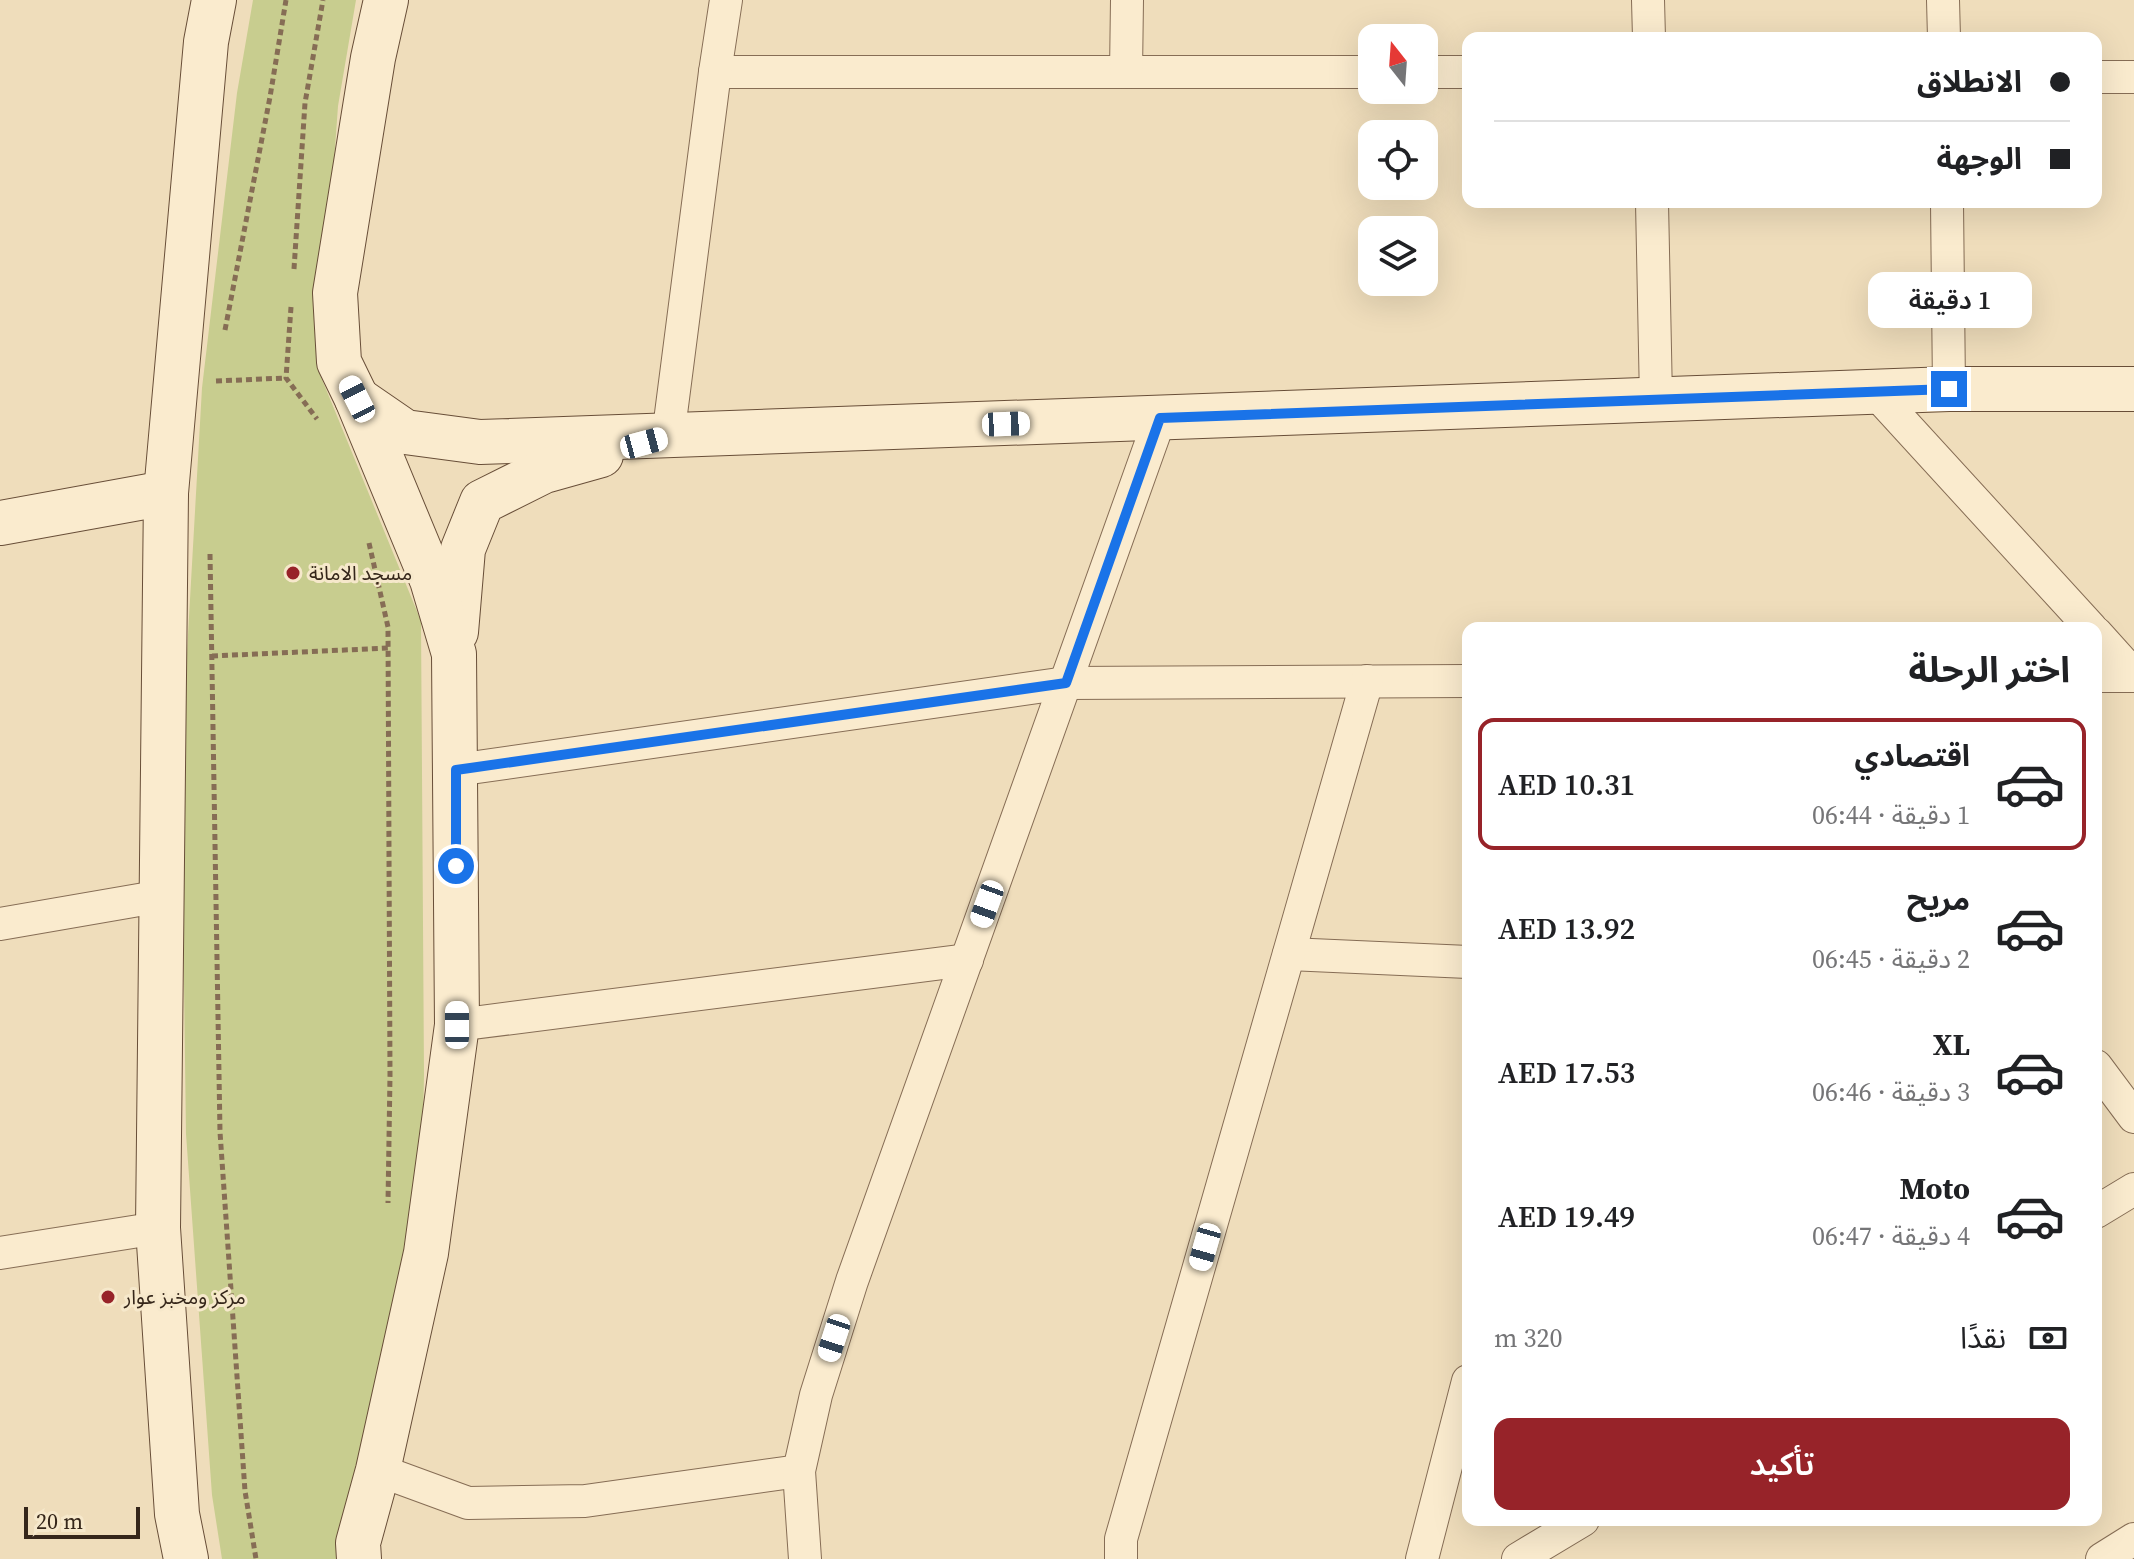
<!DOCTYPE html>
<html lang="ar">
<meta charset="utf-8">
<style>
body{margin:0;font-family:"Source Serif 4","Noto Sans Arabic",serif;background:#f6f6f6;color:#202124;direction:rtl;height:100vh;display:flex;flex-direction:column;font-size:30px;white-space:nowrap}
*{box-sizing:border-box;margin:0}
p{font-size:26px;color:#757577}
.icon{flex:none;width:44px;height:44px;fill:none;stroke:currentColor;stroke-width:2;stroke-linecap:round;stroke-linejoin:round}
.map{position:relative;flex:1;overflow:hidden;direction:ltr}
.side{position:absolute;left:1462px;top:622px;width:640px;height:904px;display:flex;flex-direction:column;background:#fff;border-radius:16px;box-shadow:0 8px 32px #0002;direction:rtl}
.side>*{flex:none}
.banner{position:absolute;left:1462px;top:32px;width:640px;height:176px;border-radius:16px;box-shadow:0 8px 32px #0002;direction:rtl;display:grid;align-content:center;height:176px;padding:0 32px;background:#fff}
.needle{width:52px;rotate:343deg}
.fabs{position:absolute;left:1358px;top:24px;display:grid;gap:16px}
.fabs a{display:grid;place-items:center;width:80px;height:80px;border-radius:16px;background:#fff;box-shadow:0 8px 32px #0002;font-size:40px}
.scale{position:absolute;left:24px;bottom:20px;width:116px;box-sizing:border-box;padding-left:8px;border:4px solid #35261a;border-top:0;font-size:22px;line-height:28px;white-space:nowrap;color:#35261a;-webkit-text-stroke:6px #f6e8cb;paint-order:stroke}
.end{position:absolute;width:36px;height:36px;margin:-18px;border:10px solid #1a73e8;background:#fff;box-shadow:0 0 0 4px #fff}
.from{border-radius:50%}
.bubble{position:absolute;height:56px;border-radius:16px;background:#fff;box-shadow:0 8px 32px #0002;font-size:26px;font-weight:600;line-height:56px;text-align:center;direction:rtl}
.car{position:absolute;width:24px;height:48px;margin:-24px -12px;border-radius:10px;box-shadow:0 0 6px 2px #0007;background:linear-gradient(#fff 24%,#345 0 40%,#fff 0 76%,#345 0 86%,#fff 0)}
.banner b{display:flex;align-items:center;gap:28px;height:76px;font-size:30px}
.banner b+b{border-top:2px solid #e0e0e0}
.banner i{width:20px;height:20px;background:#202124}
ul{padding:0;list-style:none}
li{display:flex;align-items:center;gap:24px;height:132px;margin:0 16px 12px;padding:0 16px;border:4px solid transparent;border-radius:16px}
li div{flex:1}
li b{display:block;font-size:30px}
li em{font-style:normal;font-weight:600}
li.active{border-color:#972329}
li>.icon{width:72px;height:72px;stroke-width:1.5}
h2{padding:0 32px;font-size:36px;line-height:96px}
.pay{display:flex;align-items:center;gap:20px;height:88px;padding:0 32px;font-size:30px}
.pay p{margin-inline-start:auto}
.button{display:flex;gap:16px;margin-top:auto;padding:16px 32px}
.button a{flex:1;height:92px;border-radius:16px;background:#972329;color:#fff;font-size:32px;font-weight:600;line-height:92px;text-align:center}
.map>svg:first-child{display:block}
</style>
<div class="map">
<svg width="2134" height="1559" viewBox="0 0 2134 1559">
<rect width="100%" height="100%" fill="#efddbb"/>
<polygon fill="#c8cd8f" points="253,0 356,0 338,106 319,372 421,621 424,1075 421,1226 348,1559 222,1559 212,1495 186,1134 181,758 202,388 237,93"/>
<g fill="none" stroke-linecap="round" stroke-linejoin="round">
<defs>
<g id="street">
<polyline points="1648,0 1649,38"/>
<polyline points="1943,0 1944,38"/>
<polyline points="715,72 1372,72"/>
<polyline points="1126,72 1127,0"/>
<polyline points="1424,72 1468,72"/>
<polyline points="2096,77 2134,77"/>
<polyline points="1652,202 1656,399"/>
<polyline points="1947,202 1949,389"/>
<polyline points="1875,392 2091,628"/>
<polyline points="668,437 715,72 726,0"/>
<polyline points="2096,633 2134,675"/>
<polyline points="2096,676 2134,676"/>
<polyline points="456,770 1066,683 1468,681"/>
<polyline points="0,924 162,896"/>
<polyline points="1289,954 1468,962"/>
<polyline points="457,1025 967,960"/>
<polyline points="2096,1066 2134,1117"/>
<polyline points="2096,1212 2134,1189"/>
<polyline points="0,1253 158,1228"/>
<polyline points="378,1470 468,1503 585,1501 799,1471"/>
<polyline points="805,1559 799,1471 816,1395 852,1281 1160,418"/>
<polyline points="1121,1559 1121,1539 1367,681"/>
<polyline points="1422,1559 1468,1381"/>
<polyline points="1518,1559 1583,1520"/>
<polyline points="2102,1559 2134,1539"/>
</g>
<g id="secondary">
<polyline points="357,399 405,432 480,442 1949,389 2134,389"/>
<polyline points="0,523 166,493"/>
<polyline points="456,632 463,549 482,502 544,471 601,455"/>
<polyline points="186,1559 177,1514 158,1228 166,493 206,42 214,0"/>
<polyline points="359,1559 358,1543 378,1470 426,1253 457,1025 454,654 432,580 357,399 339,362 335,293 373,58 386,0"/>
</g>
</defs>
<use href="#street" stroke="#866d55" stroke-width="34"/>
<use href="#secondary" stroke="#684e38" stroke-width="46"/>
<g stroke="#866d55" stroke-width="5" stroke-dasharray="6 4" stroke-linecap="butt">
<polyline points="294,269 305,103 323,0"/>
<polyline points="291,307 286,378 317,419"/>
<polyline points="225,330 270,97 286,0"/>
<polyline points="216,381 286,378"/>
<polyline points="369,543 388,627 390,1075 388,1203"/>
<polyline points="210,554 220,1132 245,1491 256,1559"/>
<polyline points="212,656 389,648"/>
</g>
<use href="#street" stroke="#faebce" stroke-width="32"/>
<use href="#secondary" stroke="#faebce" stroke-width="44"/>
</g>
<g fill="none" stroke-linecap="round" stroke-linejoin="round">
<polyline stroke="#1a73e8" stroke-width="10" points="456,866 456,770 1066,683 1160,418 1949,389"/>
</g>
<g fill="#972329" stroke="#f6e8cb" stroke-width="3">
<circle cx="293" cy="573" r="8"/>
<circle cx="108" cy="1297" r="8"/>
</g>
<g text-anchor="middle" stroke-width="6" stroke-linejoin="round" paint-order="stroke">
<g font-size="20" fill="#35261a" stroke="#f6e8cb" text-anchor="start">
<text x="309" y="580">مسجد الامانة</text>
<text x="124" y="1304">مركز ومخبز عوار</text>
</g>
</g>
</svg>
<div class="fabs">
<a><svg class="needle" viewBox="-14 -14 28 28"><path d="M0-13l5 13h-10z" fill="#e53935"/><path d="M0 13l5-13h-10z" fill="#757577"/></svg></a>
<a><svg class="icon" aria-label="locate" viewBox="0 0 24 24"><circle cx="12" cy="12" r="6"/><path d="M12 2v4M12 18v4M2 12h4M18 12h4"/></svg></a>
<a><svg class="icon" aria-label="layers" viewBox="0 0 24 24"><path d="M12 4l9 5-9 5-9-5zM3 14l9 5 9-5"/></svg></a>
</div>
<div class="scale">20 m</div>
<i class="end from" style="left:456px;top:866px"></i>
<i class="end" style="left:1949px;top:389px"></i>
<div class="bubble" style="left:1868px;top:272px;width:164px">1 دقيقة</div>
<i class="car" style="left:357px;top:399px;rotate:333deg"></i>
<i class="car" style="left:1006px;top:424px;rotate:88deg"></i>
<i class="car" style="left:644px;top:443px;rotate:75deg"></i>
<i class="car" style="left:987px;top:904px;rotate:200deg"></i>
<i class="car" style="left:457px;top:1025px;rotate:0deg"></i>
<i class="car" style="left:1205px;top:1247px;rotate:196deg"></i>
<i class="car" style="left:834px;top:1338px;rotate:198deg"></i>
<div class="banner">
<b><i class="from"></i>الانطلاق</b>
<b><i></i>الوجهة</b>
</div>
<section class="side">
<h2>اختر الرحلة</h2>
<ul>
<li class="active"><svg class="icon" aria-label="car" viewBox="0 0 24 24"><path d="M5 17H2v-5l4-1 3-4h7l3 4 3 1v5h-3M9 17h6M6 11h13"/><circle cx="7" cy="17" r="2"/><circle cx="17" cy="17" r="2"/></svg><div><b>اقتصادي</b><p>1 دقيقة · 06:44</p></div><em>AED 10.31</em></li>
<li><svg class="icon" aria-label="car" viewBox="0 0 24 24"><path d="M5 17H2v-5l4-1 3-4h7l3 4 3 1v5h-3M9 17h6M6 11h13"/><circle cx="7" cy="17" r="2"/><circle cx="17" cy="17" r="2"/></svg><div><b>مريح</b><p>2 دقيقة · 06:45</p></div><em>AED 13.92</em></li>
<li><svg class="icon" aria-label="car" viewBox="0 0 24 24"><path d="M5 17H2v-5l4-1 3-4h7l3 4 3 1v5h-3M9 17h6M6 11h13"/><circle cx="7" cy="17" r="2"/><circle cx="17" cy="17" r="2"/></svg><div><b>XL</b><p>3 دقيقة · 06:46</p></div><em>AED 17.53</em></li>
<li><svg class="icon" aria-label="car" viewBox="0 0 24 24"><path d="M5 17H2v-5l4-1 3-4h7l3 4 3 1v5h-3M9 17h6M6 11h13"/><circle cx="7" cy="17" r="2"/><circle cx="17" cy="17" r="2"/></svg><div><b>Moto</b><p>4 دقيقة · 06:47</p></div><em>AED 19.49</em></li>
</ul>
<div class="pay"><svg class="icon" aria-label="cash" viewBox="0 0 24 24"><path d="M3 7h18v10H3z"/><circle cx="12" cy="12" r="2"/></svg>نقدًا<p>320 m</p></div>
<div class="button"><a>تأكيد</a></div>
</section>
</div>
